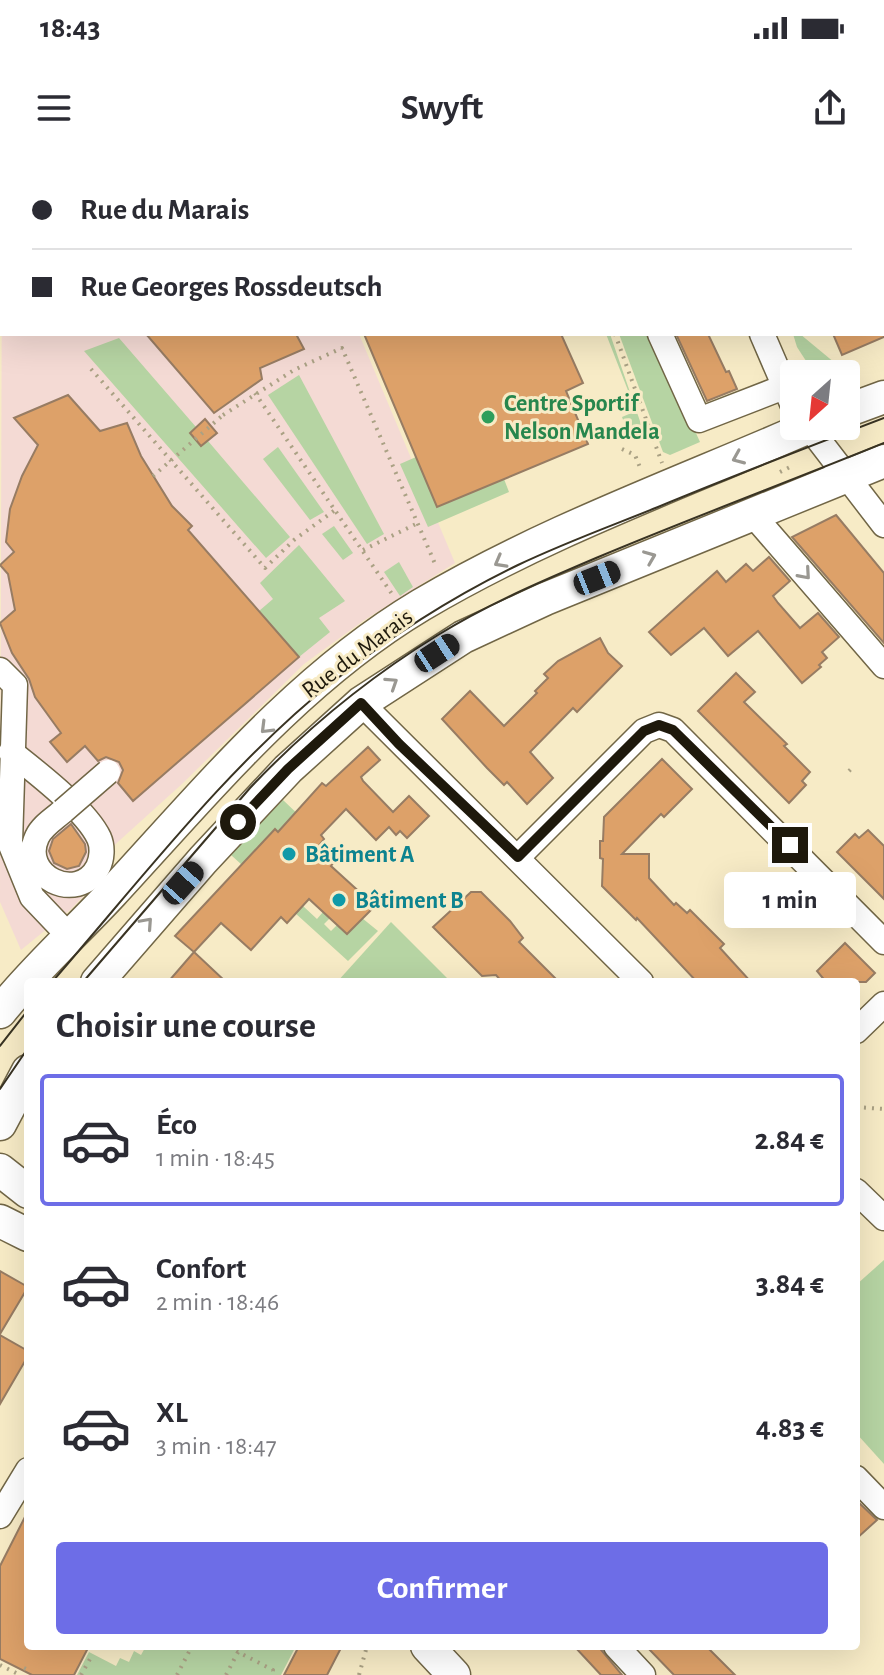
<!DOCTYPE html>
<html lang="fr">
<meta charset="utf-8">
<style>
body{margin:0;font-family:"Alegreya Sans",sans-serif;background:#f2f2f3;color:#2b2b33;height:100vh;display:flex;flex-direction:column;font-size:30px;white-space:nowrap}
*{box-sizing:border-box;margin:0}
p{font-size:26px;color:#7c7c81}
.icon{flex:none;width:44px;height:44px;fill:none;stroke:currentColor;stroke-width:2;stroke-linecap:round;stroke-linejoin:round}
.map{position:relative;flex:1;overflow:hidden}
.details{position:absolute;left:24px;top:818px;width:836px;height:672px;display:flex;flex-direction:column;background:#fff;border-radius:8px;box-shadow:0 8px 32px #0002}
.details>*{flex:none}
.hud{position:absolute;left:0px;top:0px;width:884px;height:176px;box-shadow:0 8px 32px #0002;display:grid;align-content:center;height:176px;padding:0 32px;background:#fff}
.needle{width:52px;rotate:207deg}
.controls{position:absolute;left:780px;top:200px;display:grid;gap:16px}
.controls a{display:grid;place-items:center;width:80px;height:80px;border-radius:8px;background:#fff;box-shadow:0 8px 32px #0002;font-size:40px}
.end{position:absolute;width:36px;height:36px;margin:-18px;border:10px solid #1e190c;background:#fff;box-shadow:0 0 0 4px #fff}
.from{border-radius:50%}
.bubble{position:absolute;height:56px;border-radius:8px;background:#fff;box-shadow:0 8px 32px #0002;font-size:26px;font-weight:600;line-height:56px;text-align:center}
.car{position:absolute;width:24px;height:48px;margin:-24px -12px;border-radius:10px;box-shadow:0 0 6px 2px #0007;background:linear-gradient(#222 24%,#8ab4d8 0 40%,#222 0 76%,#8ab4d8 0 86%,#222 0)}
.hud b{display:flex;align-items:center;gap:28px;height:76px;font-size:30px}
.hud b+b{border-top:2px solid #e1e1e2}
.hud i{width:20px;height:20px;background:#2b2b33}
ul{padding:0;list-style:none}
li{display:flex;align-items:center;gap:24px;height:132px;margin:0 16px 12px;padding:0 16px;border:4px solid transparent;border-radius:8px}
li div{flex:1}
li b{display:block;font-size:30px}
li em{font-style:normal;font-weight:600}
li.selected{border-color:#6d6de7}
li>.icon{width:72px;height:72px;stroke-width:1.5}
h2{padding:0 32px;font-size:36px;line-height:96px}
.cta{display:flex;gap:16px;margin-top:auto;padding:16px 32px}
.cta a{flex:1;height:92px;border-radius:8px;background:#6d6de7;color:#fff;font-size:32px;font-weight:600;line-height:92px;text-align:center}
.status{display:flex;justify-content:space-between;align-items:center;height:56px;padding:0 40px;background:#fff;direction:ltr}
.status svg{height:22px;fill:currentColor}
header{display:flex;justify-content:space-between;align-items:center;height:104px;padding:0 32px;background:#fff;font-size:36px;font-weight:600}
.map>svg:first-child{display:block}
</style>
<div class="status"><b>18:43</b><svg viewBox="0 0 49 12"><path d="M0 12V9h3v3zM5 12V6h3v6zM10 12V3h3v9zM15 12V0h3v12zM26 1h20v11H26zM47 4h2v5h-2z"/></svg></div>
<header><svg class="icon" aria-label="menu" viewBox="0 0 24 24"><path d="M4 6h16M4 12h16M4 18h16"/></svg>Swyft<svg class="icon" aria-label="share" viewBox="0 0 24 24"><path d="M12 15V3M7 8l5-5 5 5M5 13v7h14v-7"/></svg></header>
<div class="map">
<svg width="884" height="1515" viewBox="0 0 884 1515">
<rect width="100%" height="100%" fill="#f7ebc6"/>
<polygon fill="#f4dad4" points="2,61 2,174 359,174 455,403 363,461 304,504 182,624 109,690 99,720 70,750 21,790 0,742"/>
<g fill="#b6d4a3">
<polygon points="606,174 610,174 642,267 628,273 622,257 636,251"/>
<polygon points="619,174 651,174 700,282 670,295 663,292"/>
<polygon points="793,174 800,174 835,203 808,204 797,187"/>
<polygon points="119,178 196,267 190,273 201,286 208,281 290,377 266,398 84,191"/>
<polygon points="299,215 384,374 367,384 268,235"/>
<polygon points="278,287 324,352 310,360 263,299"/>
<polygon points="416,297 438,347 504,319 509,332 428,367 400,304"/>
<polygon points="334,366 353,393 343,400 322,374"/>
<polygon points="299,385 345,441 319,458 330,472 299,497 259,451 273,439 260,423"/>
<polygon points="399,402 413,427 400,436 384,412"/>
<polygon points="283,640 304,660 278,672 275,670 303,746 317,759 323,752 330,758 324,764 331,771 337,765 348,774 362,758 378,771 348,801 231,695 247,678 250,680 257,672 254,670"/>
<polygon points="391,762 451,822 337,822"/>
<polygon points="884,1100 884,1304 856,1273 856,1125"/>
<polygon points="146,1486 296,1486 281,1515 77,1515 89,1492 116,1506 120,1498 129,1502 134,1491 141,1495"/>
</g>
<g fill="#dda169" stroke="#977c63" stroke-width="2">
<polygon points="146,174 296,174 304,189 260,208 262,219 214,253"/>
<polygon points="364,174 561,174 583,223 566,231 588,284 437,347"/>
<polygon points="676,174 708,174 726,212 729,211 737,229 707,241"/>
<polygon points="833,174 884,174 884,177 842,195"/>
<polygon points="68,235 100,271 127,263 141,296 172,346 192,366 188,370 299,497 133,641 118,623 123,610 119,602 106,597 98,601 85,586 67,602 50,582 61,573 35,537 29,519 12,493 0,463 15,450 8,414 0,405 14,392 6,382 10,349 22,316 38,285 14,258"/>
<polygon points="205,259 217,273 201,286 190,273"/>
<polygon points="836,355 884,413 884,483 792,377"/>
<polygon points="769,397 790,421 773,436 778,443 800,468 818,453 839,477 822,492 827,498 819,505 821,507 802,523 758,471 728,496 704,468 671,495 649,472 717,411 726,422 746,404 753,411"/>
<polygon points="600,478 608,493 622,506 577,552 573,548 530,592 553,618 527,644 507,622 504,625 487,608 442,559 470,531 504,566 537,533 535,531 548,518 544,514 558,501"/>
<polygon points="736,513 755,532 744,542 787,584 784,586 810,612 802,621 806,625 789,643 698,551"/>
<polygon points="368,587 380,600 361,617 363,621 393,652 409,636 429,656 407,678 400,671 396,675 389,667 376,680 346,649 321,675 324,679 318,687 334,702 331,706 375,746 347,774 309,739 287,763 281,757 251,790 221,763 194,792 226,822 168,822 194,792 175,776 275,669 278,672 322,623 326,626"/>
<polygon points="662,599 692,629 664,657 661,654 622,694 649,694 649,718 674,745 676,743 687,753 690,750 724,784 720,788 751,822 697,822 637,758 636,760 602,726 603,699 600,698 600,681 603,681 604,657"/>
<polygon points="71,664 85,684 86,692 79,706 67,709 54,703 49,691 53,679"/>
<polygon points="868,670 884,686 884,739 837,692 855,674 859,678"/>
<polygon points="471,732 481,732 510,761 523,778 519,782 559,822 502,822 496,815 482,816 433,767"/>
<polygon points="845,783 875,813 866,822 826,822 817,811"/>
<polygon points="0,1111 28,1127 0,1174"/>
<polygon points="0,1175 28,1191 28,1196 0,1244"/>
<polygon points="856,1340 877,1360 856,1379"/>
<polygon points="28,1351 28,1486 89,1486 74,1515 32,1515 0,1499 0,1406"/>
<polygon points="299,1486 342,1486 327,1515 284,1515"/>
<polygon points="574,1486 598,1486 622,1515 601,1515"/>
<polygon points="646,1486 706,1486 735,1515 674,1515"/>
</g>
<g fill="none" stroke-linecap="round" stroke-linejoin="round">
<defs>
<g id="minor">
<polyline points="582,0 583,2"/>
<polyline points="682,0 683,2"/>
<polyline points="146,2 150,0"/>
<polyline points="882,102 884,101"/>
<polyline points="660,174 699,260 784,227"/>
<polyline points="762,174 794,248"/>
<polyline points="808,266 884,365"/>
<polyline points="754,356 884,506"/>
<polyline points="0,510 15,525 10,683 32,737 71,778"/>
<polyline points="361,543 641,822"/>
<path d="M11,592C36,612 86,650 99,678C103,687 102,699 98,707C78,745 19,716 37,677C42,666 54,659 63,651"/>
<polyline points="518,697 644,571 659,565 673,570 884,782"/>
<polyline points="856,871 884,844"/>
<polyline points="856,1031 884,1058"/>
<polyline points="856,1318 884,1347"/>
<polyline points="0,1356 28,1310"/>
<polyline points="616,1486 643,1515"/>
</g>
<g id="major">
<polyline points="846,251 884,237"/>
<polyline points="97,822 203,700 288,609 361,543 463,477 545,439 884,301"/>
<path d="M0,852C34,809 75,773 112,733C207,630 299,518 421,445C544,372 681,323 811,266"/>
<polyline points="0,964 28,911"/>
<polyline points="0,1010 28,1032"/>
<polyline points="0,1061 28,1075"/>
<polyline points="427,1486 454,1515"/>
</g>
</defs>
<use href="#minor" stroke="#716646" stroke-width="27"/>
<use href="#major" stroke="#716646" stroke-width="35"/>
<g stroke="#aaa184" stroke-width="4" stroke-dasharray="2 6" stroke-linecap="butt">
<polyline points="551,0 551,2"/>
<polyline points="615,174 662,303"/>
<polyline points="91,209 265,408 294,380 335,350"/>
<polyline points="255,233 392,434"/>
<polyline points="223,255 294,210 342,188 436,406"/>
<polyline points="622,289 635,295 641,310"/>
<polyline points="780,312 792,306"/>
<polyline points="363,390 418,363"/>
<polyline points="849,611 853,607"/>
<polyline points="856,947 884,949"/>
<polyline points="0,1505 20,1515"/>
<polyline points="24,1508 30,1511"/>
<polyline points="81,1515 90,1499 86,1496"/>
<polyline points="177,1515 192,1486"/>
<polyline points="226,1515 238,1492 273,1510 270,1515"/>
<polyline points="359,1515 367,1486"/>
</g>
<use href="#minor" stroke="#fff" stroke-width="24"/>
<use href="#major" stroke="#fff" stroke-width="32"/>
<g stroke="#393323" stroke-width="2">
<path d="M52,822C139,722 230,603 334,521C390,477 454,436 518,405C564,383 611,366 658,347C733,316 808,287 884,258"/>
<path d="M83,822L250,628C306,569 368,518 438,475C488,444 542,421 596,398C691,358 788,322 884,283"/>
<polyline points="0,886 28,850"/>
<polyline points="0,929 28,888"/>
</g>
<defs>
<polyline id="minor-bridge" points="63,651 108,612"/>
</defs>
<use href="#minor-bridge" stroke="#716646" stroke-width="27" stroke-linecap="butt"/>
<polyline stroke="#aaa184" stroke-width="4" stroke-dasharray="2 6" stroke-linecap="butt" points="153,316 223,255"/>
<use href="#minor-bridge" stroke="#fff" stroke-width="24"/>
</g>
<defs><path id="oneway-chevron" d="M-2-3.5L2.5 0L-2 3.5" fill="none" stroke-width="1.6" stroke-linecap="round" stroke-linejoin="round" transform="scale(2)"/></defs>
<g stroke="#9a9892">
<use href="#oneway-chevron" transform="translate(738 298) rotate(157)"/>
<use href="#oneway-chevron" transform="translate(650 397) rotate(-22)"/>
<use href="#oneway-chevron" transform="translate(500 402) rotate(151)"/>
<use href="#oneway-chevron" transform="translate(805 414) rotate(49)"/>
<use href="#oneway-chevron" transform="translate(392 523) rotate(-33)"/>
<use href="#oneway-chevron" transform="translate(266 568) rotate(135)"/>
<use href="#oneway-chevron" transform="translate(147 763) rotate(-48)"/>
</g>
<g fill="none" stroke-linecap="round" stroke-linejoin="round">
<polyline stroke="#1e190c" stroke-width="10" points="238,662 288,609 361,543 399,584 518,697 644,571 659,565 673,570 790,685"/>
</g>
<circle fill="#2e9e5b" stroke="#f7ebc6" stroke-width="3" cx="488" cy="257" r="8"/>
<g fill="#0f9aa8" stroke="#f7ebc6" stroke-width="3">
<circle cx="289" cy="694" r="8"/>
<circle cx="339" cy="740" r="8"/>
</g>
<g text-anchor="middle" stroke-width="6" stroke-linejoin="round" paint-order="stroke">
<g font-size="24" font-weight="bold" fill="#27864d" stroke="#f7ebc6" text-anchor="start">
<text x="504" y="251">Centre Sportif<tspan x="504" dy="28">Nelson Mandela</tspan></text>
</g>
<g font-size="24" fill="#1e190c" stroke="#f7ebc6">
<text transform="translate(357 493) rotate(-37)" y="8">Rue du Marais</text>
</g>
<g font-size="24" font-weight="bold" fill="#0d838f" stroke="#f7ebc6" text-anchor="start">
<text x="305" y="702">Bâtiment A</text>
<text x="355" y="748">Bâtiment B</text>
</g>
</g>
</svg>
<div class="controls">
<a><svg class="needle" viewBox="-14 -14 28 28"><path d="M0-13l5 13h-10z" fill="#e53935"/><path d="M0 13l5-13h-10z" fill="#7c7c81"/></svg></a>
</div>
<i class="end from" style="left:238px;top:662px"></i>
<i class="end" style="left:790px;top:685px"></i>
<div class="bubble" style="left:724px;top:712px;width:132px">1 min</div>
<i class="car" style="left:597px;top:418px;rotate:68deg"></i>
<i class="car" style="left:437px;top:493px;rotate:57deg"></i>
<i class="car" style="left:183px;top:723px;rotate:42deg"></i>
<div class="hud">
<b><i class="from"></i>Rue du Marais</b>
<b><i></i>Rue Georges Rossdeutsch</b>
</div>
<section class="details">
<h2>Choisir une course</h2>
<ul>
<li class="selected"><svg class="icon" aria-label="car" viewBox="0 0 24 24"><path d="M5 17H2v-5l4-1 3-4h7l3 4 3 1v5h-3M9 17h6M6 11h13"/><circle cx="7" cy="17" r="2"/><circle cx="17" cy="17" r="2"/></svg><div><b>Éco</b><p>1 min · 18:45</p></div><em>2.84 €</em></li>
<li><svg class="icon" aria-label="car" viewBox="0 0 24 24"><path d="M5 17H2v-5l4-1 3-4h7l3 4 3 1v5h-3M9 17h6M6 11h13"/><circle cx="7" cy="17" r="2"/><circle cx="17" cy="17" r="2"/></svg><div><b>Confort</b><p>2 min · 18:46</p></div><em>3.84 €</em></li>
<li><svg class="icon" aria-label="car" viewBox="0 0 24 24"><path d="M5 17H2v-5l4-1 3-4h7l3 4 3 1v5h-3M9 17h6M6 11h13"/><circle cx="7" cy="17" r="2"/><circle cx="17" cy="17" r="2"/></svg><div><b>XL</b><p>3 min · 18:47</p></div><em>4.83 €</em></li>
</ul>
<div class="cta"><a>Confirmer</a></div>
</section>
</div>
